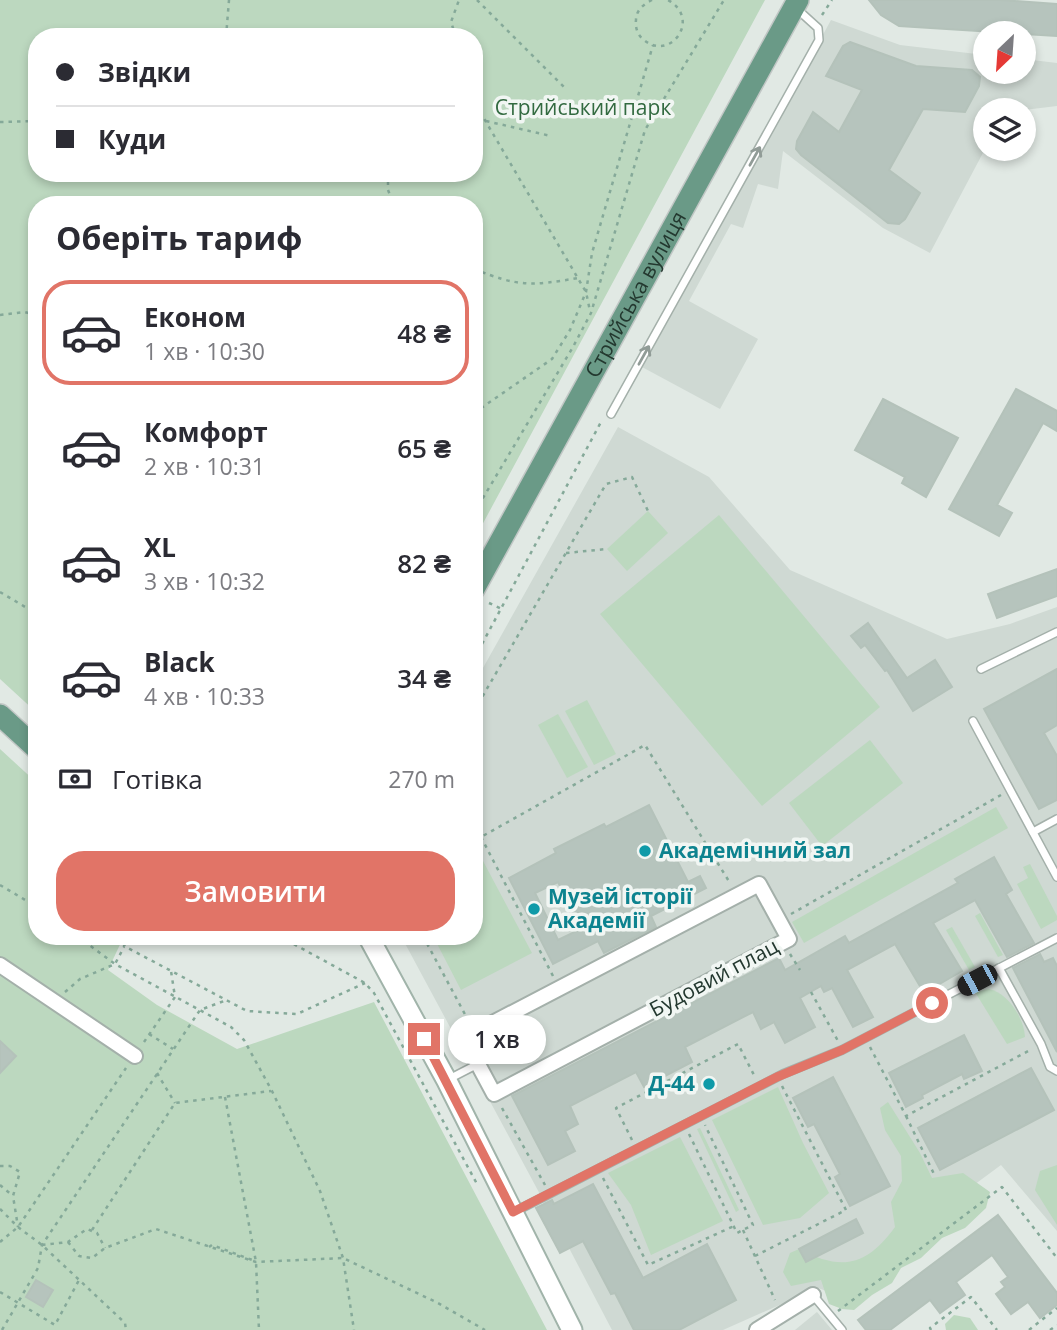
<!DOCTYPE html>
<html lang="uk">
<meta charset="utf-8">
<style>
body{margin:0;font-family:"Open Sans",sans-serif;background:#f7f7f7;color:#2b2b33;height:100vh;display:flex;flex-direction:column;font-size:26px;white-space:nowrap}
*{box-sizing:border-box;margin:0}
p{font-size:23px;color:#7c7c81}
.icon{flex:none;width:38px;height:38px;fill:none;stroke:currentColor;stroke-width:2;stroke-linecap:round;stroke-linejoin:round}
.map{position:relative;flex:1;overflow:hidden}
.details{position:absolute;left:28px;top:196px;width:455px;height:749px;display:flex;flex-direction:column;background:#fff;border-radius:28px;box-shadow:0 4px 10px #0003}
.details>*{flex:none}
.hud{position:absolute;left:28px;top:28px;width:455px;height:154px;border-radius:28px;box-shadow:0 4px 10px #0003;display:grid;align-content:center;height:154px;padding:0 28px;background:#fff}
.needle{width:46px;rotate:205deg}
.buttons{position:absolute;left:973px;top:21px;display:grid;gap:14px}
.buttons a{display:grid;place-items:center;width:63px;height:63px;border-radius:50%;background:#fff;box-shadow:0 4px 10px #0003;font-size:35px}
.end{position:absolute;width:32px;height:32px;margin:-16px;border:9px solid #e17467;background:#fff;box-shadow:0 0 0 4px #fff}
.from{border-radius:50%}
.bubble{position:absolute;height:49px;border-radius:24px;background:#fff;box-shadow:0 4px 10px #0003;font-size:23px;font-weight:600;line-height:49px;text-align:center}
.car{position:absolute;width:21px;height:42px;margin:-21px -10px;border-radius:9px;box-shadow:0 0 5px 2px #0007;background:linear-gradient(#222 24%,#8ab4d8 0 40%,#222 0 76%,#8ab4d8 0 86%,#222 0)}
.hud b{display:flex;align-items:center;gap:24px;height:66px;font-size:26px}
.hud b+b{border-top:2px solid #e1e1e2}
.hud i{width:18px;height:18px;background:#2b2b33}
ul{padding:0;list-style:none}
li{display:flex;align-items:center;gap:21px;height:105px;margin:0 14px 10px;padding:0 14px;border:4px solid transparent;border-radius:28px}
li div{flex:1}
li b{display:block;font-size:26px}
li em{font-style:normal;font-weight:600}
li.selected{border-color:#e17467}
li>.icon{width:63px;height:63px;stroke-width:1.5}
h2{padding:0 28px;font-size:32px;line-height:84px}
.pay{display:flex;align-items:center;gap:18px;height:77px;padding:0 28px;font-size:26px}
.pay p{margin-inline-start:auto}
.button{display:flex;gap:14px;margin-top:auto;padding:14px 28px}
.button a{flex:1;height:80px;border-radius:28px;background:#e17467;color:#fff;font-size:28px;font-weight:600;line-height:80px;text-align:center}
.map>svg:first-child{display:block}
</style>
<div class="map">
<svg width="1057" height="1330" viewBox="0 0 1057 1330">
<rect width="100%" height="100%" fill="#e1e9e4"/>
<g fill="#cfd9d3">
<polygon points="831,20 900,45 985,55 985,72 1024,72 1024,59 1057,63 1057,106 1024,110 1010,103 1006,110 985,110 985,149 930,253 883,228 783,151 778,189 758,184 743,228 731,224 689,301 758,339 720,409 642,367"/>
<polygon points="618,427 709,477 790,570 947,639 1010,624 1057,607 1057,1231 1001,1165 829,1292 818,1288 723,1330 612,1330 569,1248 560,1253 536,1208 544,1204 542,1198 401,936 474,936 474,684"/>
<polygon points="817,1312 832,1330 795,1330"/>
</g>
<g fill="#bcd8bf" fill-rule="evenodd">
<path d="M0,0H765L474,540V205H37V713L0,679ZM37,37H474V173H37Z"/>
<polygon points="648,511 668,533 627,571 607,549"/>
<polygon points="719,515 880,707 762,806 600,614"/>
<polygon points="587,700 616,754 594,765 565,711"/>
<polygon points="558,714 588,767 567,778 538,725"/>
<polygon points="870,740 903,783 822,846 789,803"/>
<polygon points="0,749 37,783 37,936 124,936 108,970 157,1005 237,1049 374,1002 547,1330 0,1330"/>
<polygon points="996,807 1008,828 804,943 792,922"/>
<polygon points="474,844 532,953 461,990 433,936 474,936"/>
<polygon points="1030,864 1057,916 1057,920 1041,929 1017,884 1028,878 1023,867"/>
<polygon points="980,913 1003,955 998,957 975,916"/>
<polygon points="952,927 975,967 969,970 946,930"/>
<path d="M989,989C1008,993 1024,1018 1025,1037L1007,1044L975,992Z"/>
<polygon points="778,1087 803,1143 829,1193 800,1218 763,1225 712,1120"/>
<path d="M888,1102L920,1153L932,1178L963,1173L990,1192L986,1208L965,1228L942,1238L921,1258L901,1268L892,1283L872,1295L854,1310L842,1309L829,1304L821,1280L791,1286L783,1272L790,1253L799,1249C841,1271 866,1267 895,1227L891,1202L902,1181L901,1156L885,1130L880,1108Z"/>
<polygon points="700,1128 739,1210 736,1212 697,1129"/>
<polygon points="680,1137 723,1221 651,1255 631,1205 608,1173"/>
<polygon points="1057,1165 1057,1225 1035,1190 1040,1171"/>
<polygon points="954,1315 970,1318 978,1330 946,1330 945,1324"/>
</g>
<g fill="#b6c4bd" stroke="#b4c2ba" stroke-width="2" fill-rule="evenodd">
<polygon points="869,0 1001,0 1057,4 1057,36 899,26 881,15"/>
<polygon points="850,42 916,66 972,70 980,77 979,86 965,112 923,109 889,170 920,193 905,219 899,224 888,223 801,155 796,149 797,141 813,112 839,132 862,90 826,76 843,46"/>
<polygon points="1016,389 1057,411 1057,431 1043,423 997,505 1012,513 999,536 949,509"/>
<polygon points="883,399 958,438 926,497 902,483 905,477 855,450"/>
<polygon points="1057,569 1057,596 997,618 988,594"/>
<polygon points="868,623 907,678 935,660 952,687 913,711 887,670 885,671 865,645 861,648 851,636"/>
<polygon points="1057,669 1057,725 1044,733 1057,756 1057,800 1039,809 984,709"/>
<path d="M649,805L688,882L700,876L706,888L651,916L656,927L604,953L598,941L553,964L509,878L556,853L554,849L604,824L606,827ZM558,882L581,929L558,940L535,893Z"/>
<polygon points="994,857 1012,890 1006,894 1034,943 1007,957 975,900 933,923 962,971 924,993 895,944 847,970 873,1017 853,1027 832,988 824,992 821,986 800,998 815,1027 785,1043 774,1022 761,1029 753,1012 685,1047 692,1062 644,1087 636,1072 570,1106 578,1124 565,1131 575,1151 548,1165 512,1096 779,958 785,970 845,936 849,943 958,883 955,879"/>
<polygon points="1040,954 1044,962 1053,958 1057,966 1057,1052 1013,968"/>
<polygon points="964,1035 982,1071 964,1079 962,1074 922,1095 923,1098 906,1107 889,1073"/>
<polygon points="0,1041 16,1056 0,1073"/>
<polygon points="1031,1068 1054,1110 940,1170 918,1128"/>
<polygon points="833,1077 890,1186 850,1206 835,1177 840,1174 814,1124 808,1127 793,1098"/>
<polygon points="593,1184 643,1278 707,1244 736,1300 679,1330 634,1330 615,1293 611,1294 583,1241 560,1253 536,1208 552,1200 554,1204"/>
<polygon points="998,1215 1057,1293 1057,1305 1040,1318 1028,1302 1011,1314 996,1294 1005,1287 1001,1282 1008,1277 992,1255 956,1282 965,1295 940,1313 930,1300 890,1330 866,1330 858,1320"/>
<polygon points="856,1219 863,1233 806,1262 799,1249"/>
<polygon points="36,1280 53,1290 43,1307 26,1297"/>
</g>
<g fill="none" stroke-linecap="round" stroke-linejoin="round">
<defs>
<g id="lane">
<polyline points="611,414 819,40 818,28 797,9"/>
<polyline points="981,669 1057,632"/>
<polyline points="973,721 1057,877"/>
<polyline points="1033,832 1057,819"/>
<polyline points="999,968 1041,1044 1050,1067 1057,1071"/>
<polyline points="447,1080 478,1064"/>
<polyline points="514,1212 783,1074 842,1050 1057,938"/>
<polyline points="813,1295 842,1330"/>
</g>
<g id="street">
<polygon points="759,884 789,939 494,1094 464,1038"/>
<polyline points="0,965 135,1056"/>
<polyline points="757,1330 813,1295"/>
</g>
<polyline id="secondary" points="368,936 447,1081 572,1330"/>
<g id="primary">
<path id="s1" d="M474,589L798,0"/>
<polyline points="0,715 37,749"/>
</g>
</defs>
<use href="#lane" stroke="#a4b0aa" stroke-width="10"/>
<use href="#street" stroke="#a4b0aa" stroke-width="18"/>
<use href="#secondary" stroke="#a1b4aa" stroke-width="23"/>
<use href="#primary" stroke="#c1c7c5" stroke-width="24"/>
<g stroke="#85a999" stroke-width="2.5" stroke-dasharray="3.5 5" stroke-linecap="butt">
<polyline points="477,0 566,89"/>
<path d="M652,0C644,4 636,10 636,20C635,28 638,36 644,40C670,62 702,19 668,0"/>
<polyline points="822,15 832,0"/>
<polyline points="226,37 229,0"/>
<polyline points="456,37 451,22 459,0"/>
<polyline points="474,96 479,110 586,292 590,311"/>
<polyline points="486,121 551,136"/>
<polyline points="0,122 37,121"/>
<polyline points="388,173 388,190 394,205"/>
<path d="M474,269C519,287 531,286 578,278"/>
<polyline points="0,315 24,312 37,315"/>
<polyline points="474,413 552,359 570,330 586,292 592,253 653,45"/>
<polyline points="474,513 573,347 591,313 645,130 724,0"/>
<polyline points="566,553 607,549"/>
<polyline points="0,592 37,614"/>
<polyline points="489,603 502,609"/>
<polyline points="474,659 601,422"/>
<polyline points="474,711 606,484 632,477 648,511"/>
<polyline points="474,825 481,837 645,745 730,883"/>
<polyline points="481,837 553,976"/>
<polyline points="0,885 37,907"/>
<polyline points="791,914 1001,795"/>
<polyline points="77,936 115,964 231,1027 244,1040 272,1091 320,1191 343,1258 354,1330"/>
<polyline points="129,936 124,946 247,1011 297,1014 365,983"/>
<polyline points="279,936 365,983 374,993 477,1184"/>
<polyline points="423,936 468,1020"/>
<polyline points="790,954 800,970"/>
<polyline points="65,992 80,979 115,964 124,947"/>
<polyline points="811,992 838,1041"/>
<polyline points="149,1034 173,1049"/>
<polyline points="144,1042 175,997 171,971"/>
<polyline points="870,1047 906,1116 1032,1049"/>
<polyline points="157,1073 175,1103"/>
<polyline points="225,1097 256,1262 259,1330"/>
<polyline points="502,1108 545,1185"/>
<polyline points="906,1116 934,1174"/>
<polyline points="689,1134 737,1233 753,1225 705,1125"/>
<polyline points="632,1140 616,1108 738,1044 755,1077"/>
<polyline points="0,1166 10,1166 20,1172 13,1196 18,1227"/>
<polyline points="603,1178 648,1265 734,1226"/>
<polyline points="0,1185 13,1196"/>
<polyline points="0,1209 18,1227 42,1245 125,1323 126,1330"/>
<polyline points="92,1230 175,1103 271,1091"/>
<polyline points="743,1230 775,1300"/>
<polyline points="0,1242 18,1227 126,1068"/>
<polyline points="68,1242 79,1256 92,1258 105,1248 156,1229 256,1262 343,1258 436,1302 485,1330"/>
<polyline points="42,1245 68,1242 87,1229 97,1233 105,1248"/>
<polyline points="209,1247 212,1245 255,1261"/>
<polyline points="755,1256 846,1210 782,1086"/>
<polyline points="0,1292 55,1325 79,1280"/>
<polyline points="838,1311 1002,1187 1057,1258"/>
<polyline points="2,1330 38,1268 42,1245 200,1010 224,1001"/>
<polyline points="931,1330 930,1328 971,1297 997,1330"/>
<polyline points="1029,1330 1057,1308"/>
<polyline points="1050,1330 1057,1325"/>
</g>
<use href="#lane" stroke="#fff" stroke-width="7"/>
<use href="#street" stroke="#fff" stroke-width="14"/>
<use href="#secondary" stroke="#fff" stroke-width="19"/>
<use href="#primary" stroke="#6a9a87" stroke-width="21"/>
</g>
<defs><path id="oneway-shaft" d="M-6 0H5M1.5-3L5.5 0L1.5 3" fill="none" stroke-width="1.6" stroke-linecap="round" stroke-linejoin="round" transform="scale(1.75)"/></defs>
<g stroke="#919c97">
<use href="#oneway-shaft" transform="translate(755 156) rotate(-61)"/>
<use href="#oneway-shaft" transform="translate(644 355) rotate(-61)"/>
</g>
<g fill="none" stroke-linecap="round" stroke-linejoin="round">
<polyline stroke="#e17467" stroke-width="9" points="424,1039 513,1212 777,1077 842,1050 932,1003"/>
</g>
<g fill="#0f9aa8" stroke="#f1f6f3" stroke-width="2.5">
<circle cx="645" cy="851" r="7"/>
<circle cx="534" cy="909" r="7"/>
<circle cx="709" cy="1084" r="7"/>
</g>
<g text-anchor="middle" stroke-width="7" stroke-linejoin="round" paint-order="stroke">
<g font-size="21" fill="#326a40" stroke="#f1f6f3">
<text x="583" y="115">Стрийський парк</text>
</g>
<g font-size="21" fill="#23382f" stroke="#f1f6f3">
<text dy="7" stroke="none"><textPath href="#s1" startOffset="336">Стрийська вулиця</textPath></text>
<text transform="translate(714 978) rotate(-28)" y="7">Будовий плац</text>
</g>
<g font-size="21" font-weight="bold" fill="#0d838f" stroke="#f1f6f3" text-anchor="start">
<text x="659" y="858">Академічний зал</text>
<text x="548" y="904">Музей історії<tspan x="548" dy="24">Академії</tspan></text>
<text x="695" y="1091" text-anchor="end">Д-44</text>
</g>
</g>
</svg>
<div class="buttons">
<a><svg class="needle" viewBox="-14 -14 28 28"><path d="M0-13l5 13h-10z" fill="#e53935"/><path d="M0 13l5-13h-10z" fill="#7c7c81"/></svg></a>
<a><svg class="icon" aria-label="layers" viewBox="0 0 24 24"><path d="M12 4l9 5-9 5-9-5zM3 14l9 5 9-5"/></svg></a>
</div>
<i class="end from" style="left:932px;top:1003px"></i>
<i class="end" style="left:424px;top:1039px"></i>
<div class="bubble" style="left:448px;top:1015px;width:98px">1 хв</div>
<i class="car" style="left:977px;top:980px;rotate:242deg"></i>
<div class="hud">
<b><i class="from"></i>Звідки</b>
<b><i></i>Куди</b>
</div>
<section class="details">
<h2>Оберіть тариф</h2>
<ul>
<li class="selected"><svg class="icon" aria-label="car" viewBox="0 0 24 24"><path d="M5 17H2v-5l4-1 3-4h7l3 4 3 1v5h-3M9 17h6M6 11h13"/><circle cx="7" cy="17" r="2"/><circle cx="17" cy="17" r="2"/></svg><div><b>Економ</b><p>1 хв · 10:30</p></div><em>48 ₴</em></li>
<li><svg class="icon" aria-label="car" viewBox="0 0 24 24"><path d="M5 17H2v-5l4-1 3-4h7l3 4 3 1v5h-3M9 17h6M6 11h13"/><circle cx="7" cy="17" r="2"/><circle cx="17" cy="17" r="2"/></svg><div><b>Комфорт</b><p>2 хв · 10:31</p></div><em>65 ₴</em></li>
<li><svg class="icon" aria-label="car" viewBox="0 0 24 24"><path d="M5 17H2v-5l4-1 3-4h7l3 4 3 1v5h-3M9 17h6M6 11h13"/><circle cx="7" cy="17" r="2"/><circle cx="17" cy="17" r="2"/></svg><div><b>XL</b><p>3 хв · 10:32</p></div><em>82 ₴</em></li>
<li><svg class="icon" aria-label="car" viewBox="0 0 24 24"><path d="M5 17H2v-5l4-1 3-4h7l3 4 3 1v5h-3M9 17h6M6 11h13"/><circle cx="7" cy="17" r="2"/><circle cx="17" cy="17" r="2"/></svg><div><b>Black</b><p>4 хв · 10:33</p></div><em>34 ₴</em></li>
</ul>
<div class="pay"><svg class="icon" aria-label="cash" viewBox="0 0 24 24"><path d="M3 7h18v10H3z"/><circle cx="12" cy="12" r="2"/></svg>Готівка<p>270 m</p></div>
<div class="button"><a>Замовити</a></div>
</section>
</div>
